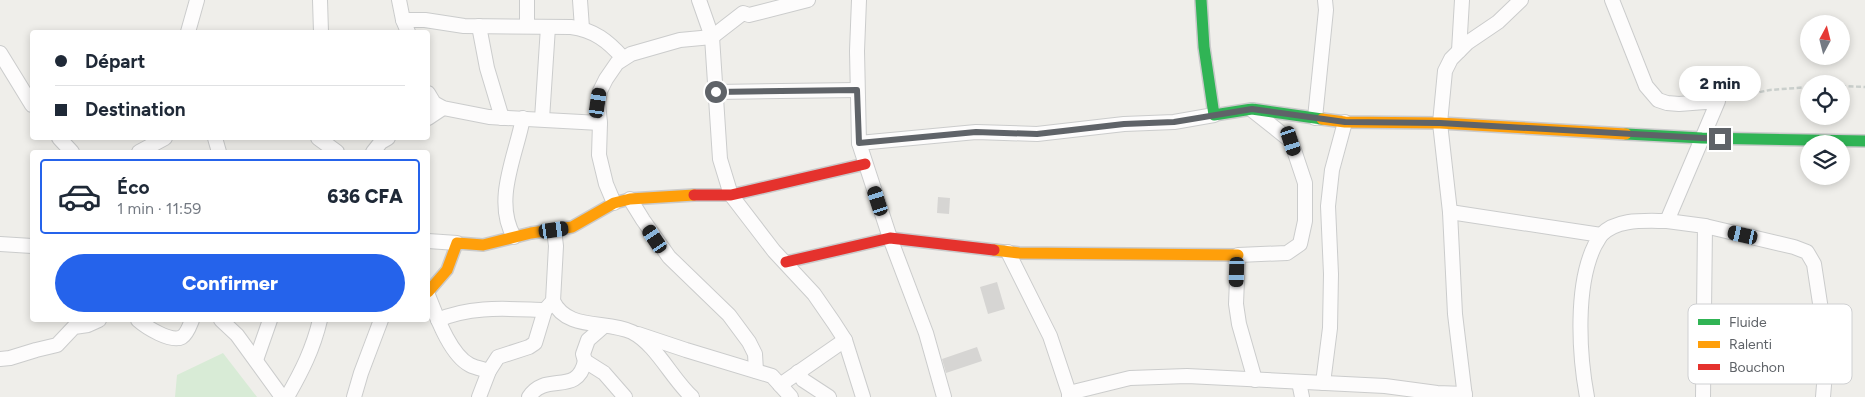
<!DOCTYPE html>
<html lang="fr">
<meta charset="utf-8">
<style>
body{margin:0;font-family:Figtree,sans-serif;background:#f6f6f7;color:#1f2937;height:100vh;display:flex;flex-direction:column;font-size:19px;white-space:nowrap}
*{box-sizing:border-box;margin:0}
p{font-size:16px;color:#747a83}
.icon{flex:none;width:28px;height:28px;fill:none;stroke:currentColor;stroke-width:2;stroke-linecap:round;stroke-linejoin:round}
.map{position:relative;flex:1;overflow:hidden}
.drawer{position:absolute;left:30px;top:150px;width:400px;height:172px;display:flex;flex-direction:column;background:#fff;border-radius:5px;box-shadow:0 2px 8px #0003}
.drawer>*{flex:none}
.hud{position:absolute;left:30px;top:30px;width:400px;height:110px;border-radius:5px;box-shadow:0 2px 8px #0003;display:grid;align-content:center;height:110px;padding:0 25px;background:#fff}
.needle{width:32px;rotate:7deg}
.buttons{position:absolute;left:1800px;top:15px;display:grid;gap:10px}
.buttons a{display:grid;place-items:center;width:50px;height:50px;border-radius:50%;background:#fff;box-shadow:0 2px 8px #0003;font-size:25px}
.end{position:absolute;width:22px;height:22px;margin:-11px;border:6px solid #5f6368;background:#fff;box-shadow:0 0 0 2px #fff}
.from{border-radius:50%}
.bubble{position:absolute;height:35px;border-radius:18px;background:#fff;box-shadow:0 2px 8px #0003;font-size:16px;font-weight:800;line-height:35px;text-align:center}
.car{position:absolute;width:15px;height:30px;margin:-15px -8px;border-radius:6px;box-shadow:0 0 4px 1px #0007;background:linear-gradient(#222 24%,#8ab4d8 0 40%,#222 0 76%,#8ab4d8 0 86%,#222 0)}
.hud b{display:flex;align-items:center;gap:18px;height:48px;font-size:19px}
.hud b+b{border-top:1px solid #e0e1e3}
.hud i{width:12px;height:12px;background:#1f2937}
ul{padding:9px 0 0;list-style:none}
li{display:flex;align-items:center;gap:15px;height:75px;margin:0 10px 8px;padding:0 15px;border:2px solid transparent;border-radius:5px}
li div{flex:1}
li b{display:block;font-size:19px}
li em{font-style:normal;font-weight:800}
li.active{border-color:#2563eb}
li>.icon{width:45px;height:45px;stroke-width:1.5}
.cta{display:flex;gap:10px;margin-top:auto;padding:10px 25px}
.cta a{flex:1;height:58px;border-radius:30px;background:#2563eb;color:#fff;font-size:20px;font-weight:800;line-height:58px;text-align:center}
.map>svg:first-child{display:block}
</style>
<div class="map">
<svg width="1865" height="397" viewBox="0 0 1865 397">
<rect width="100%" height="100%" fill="#efeeea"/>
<polygon fill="#d8ebd6" points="223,353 257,397 175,397 177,375"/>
<g fill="#d6d5d3">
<polygon points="938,197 950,198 949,214 937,213"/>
<polygon points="997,282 1005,309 988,314 980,287"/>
<polygon points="977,347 982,361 946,373 942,359"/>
</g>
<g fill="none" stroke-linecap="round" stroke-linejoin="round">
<defs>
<g id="street">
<polyline points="320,0 321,32"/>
<polyline points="399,0 403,20 408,32"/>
<polyline points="527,0 527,26"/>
<polyline points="580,0 582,28"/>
<polyline points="699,0 712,37 720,159 731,195 774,251 814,294 834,323 845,340 863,397"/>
<polyline points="859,0 857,51 859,143 890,238 926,333 944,397"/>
<path d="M403,20H425L464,26L571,27C594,30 608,41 623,58"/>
<polyline points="479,26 487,68 502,118"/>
<polyline points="188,32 197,0"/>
<polyline points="1459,51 1462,0"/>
<polyline points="0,53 32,105"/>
<polyline points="716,92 857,90"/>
<polyline points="428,93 434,103 443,108 489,117 600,123"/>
<polyline points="1252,110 1291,141 1305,183 1305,221 1300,244 1287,253 1238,255 1236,304 1239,324 1255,380"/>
<polyline points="428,118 443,108"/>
<polyline points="1315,118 1326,10 1325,0"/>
<polyline points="542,119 548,27"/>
<polyline points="59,138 72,152"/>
<polyline points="215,138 219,152"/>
<polyline points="318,138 337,152"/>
<polyline points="859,143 976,132 1037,134 1124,124 1174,122 1214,115"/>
<polyline points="139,152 165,138"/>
<polyline points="373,152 381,142 388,138"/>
<polyline points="630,199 643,220 669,257 729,315 749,342 755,354 756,371"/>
<polyline points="614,203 606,184 599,155 600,123 598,103 600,91 606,79 617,63 631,54 680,40 712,37 743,13 749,15 808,0"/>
<polyline points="1450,212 1601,235"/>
<polyline points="1667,221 1705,226 1703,397"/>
<polyline points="1705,226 1794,247 1807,252 1814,264 1827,349 1823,397"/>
<path d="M514,237C493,200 516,156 523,118"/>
<polyline points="428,241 457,243"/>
<polyline points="0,244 32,246"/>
<polyline points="1008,252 1050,336 1069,393 1069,397"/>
<path d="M428,295C436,315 450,355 470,365C476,368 483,369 489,371"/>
<path d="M553,301C567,331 606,320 632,332C656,344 672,379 692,397"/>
<path d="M138,320C146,327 171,343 182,337C187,334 190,325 192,320"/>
<polyline points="221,320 237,335 282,397"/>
<path d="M438,320C472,305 509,309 545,310"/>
<polyline points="604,326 588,340 583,354 585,361 604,373 625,397"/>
<polyline points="638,334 686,350 772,376 791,397"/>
<polyline points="0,359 10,358 36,350 57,345 74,327 88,325 99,320"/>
<polyline points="256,360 270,320"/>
<polyline points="798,372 803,380 829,397"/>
<polyline points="1299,382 1302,397"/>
<polyline points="1323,383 1330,328 1331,274 1328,206 1332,170 1345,122"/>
<polyline points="780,385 845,340"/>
<polyline points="1069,393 1130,378 1187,376 1385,386 1437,393 1465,394"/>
<path d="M287,397C302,371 313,349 320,320"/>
<polyline points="354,397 361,373 381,320"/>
<polyline points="479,397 489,371 498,357 529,347 535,343 545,310 553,301 556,246 554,230"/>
<path d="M529,397C546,371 577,397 585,361"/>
<polyline points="1465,397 1455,314 1450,212 1440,123 1445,71 1451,59 1467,43 1498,22 1521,0"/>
<path d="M1587,397C1579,354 1575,285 1595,245C1597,242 1599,238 1601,235C1617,218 1646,221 1667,221L1718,101L1679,104L1667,103L1658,100L1646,86L1612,0"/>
</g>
<g id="fast">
<polyline points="1201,0 1204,47 1214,115 1252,109 1322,119"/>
<polyline points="1626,134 1702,138 1865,141"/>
</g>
<g id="slow">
<polyline points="1322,119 1345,122 1440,123 1626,134"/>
<polyline points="994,250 1019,253 1238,255"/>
<polyline points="428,292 447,270 457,243 483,245 531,233 572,227 614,203 630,199 694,195"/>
</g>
<g id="jam">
<polyline points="694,195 731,195 865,164"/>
<polyline points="786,262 890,238 994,250"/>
</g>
</defs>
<use href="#street" stroke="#cbcccc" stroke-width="16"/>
<use href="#fast" stroke="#cacacb" stroke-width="14"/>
<use href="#slow" stroke="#cacacb" stroke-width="14"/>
<use href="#jam" stroke="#cacacb" stroke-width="14"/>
<g stroke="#cacfcc" stroke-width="2.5" stroke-dasharray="5 2.5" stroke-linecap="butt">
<polyline points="1841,86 1865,87"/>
<polyline points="1730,98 1770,90 1809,87"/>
</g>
<use href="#street" stroke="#fdfcfc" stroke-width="14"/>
<use href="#fast" stroke="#30b455" stroke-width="11"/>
<use href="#slow" stroke="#ff9f0a" stroke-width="11"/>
<use href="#jam" stroke="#e5322d" stroke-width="11"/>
</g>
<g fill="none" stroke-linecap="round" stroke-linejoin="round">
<polyline stroke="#5f6368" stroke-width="6" points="716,92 857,90 859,143 976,132 1037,134 1124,124 1174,122 1252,109 1345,122 1440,123 1720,139"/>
</g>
<rect x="1688" y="304" width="164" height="80" rx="8" fill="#fff" stroke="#cfd0d2" stroke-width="1"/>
<rect x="1698" y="319" width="22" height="6" fill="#30b455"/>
<rect x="1698" y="341" width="22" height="7" fill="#ff9f0a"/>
<rect x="1698" y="364" width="22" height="6" fill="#e5322d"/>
<g font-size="14" fill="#5f6368">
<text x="1729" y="327">Fluide</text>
<text x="1729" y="349">Ralenti</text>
<text x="1729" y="372">Bouchon</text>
</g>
</svg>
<div class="buttons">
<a><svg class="needle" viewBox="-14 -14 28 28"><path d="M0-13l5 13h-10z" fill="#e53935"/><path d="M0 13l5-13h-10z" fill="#747a83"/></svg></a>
<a><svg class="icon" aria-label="locate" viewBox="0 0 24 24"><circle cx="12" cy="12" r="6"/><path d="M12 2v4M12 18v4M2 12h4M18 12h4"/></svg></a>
<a><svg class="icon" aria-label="layers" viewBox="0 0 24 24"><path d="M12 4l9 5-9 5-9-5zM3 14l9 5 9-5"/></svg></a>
</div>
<i class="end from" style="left:716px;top:92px"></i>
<i class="end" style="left:1720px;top:139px"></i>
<div class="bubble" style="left:1679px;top:66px;width:82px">2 min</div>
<i class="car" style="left:598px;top:103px;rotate:8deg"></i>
<i class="car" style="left:1291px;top:141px;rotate:162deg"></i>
<i class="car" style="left:878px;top:201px;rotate:342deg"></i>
<i class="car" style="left:554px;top:230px;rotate:82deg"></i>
<i class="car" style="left:1743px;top:235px;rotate:283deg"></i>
<i class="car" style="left:655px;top:239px;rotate:326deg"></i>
<i class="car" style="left:1237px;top:272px;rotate:182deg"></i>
<div class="hud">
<b><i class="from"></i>Départ</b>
<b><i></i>Destination</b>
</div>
<section class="drawer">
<ul>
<li class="active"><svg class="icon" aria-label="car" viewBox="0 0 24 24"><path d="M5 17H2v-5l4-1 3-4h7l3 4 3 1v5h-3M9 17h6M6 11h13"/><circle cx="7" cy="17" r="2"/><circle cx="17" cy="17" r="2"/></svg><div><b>Éco</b><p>1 min · 11:59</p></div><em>636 CFA</em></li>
</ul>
<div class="cta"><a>Confirmer</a></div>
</section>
</div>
